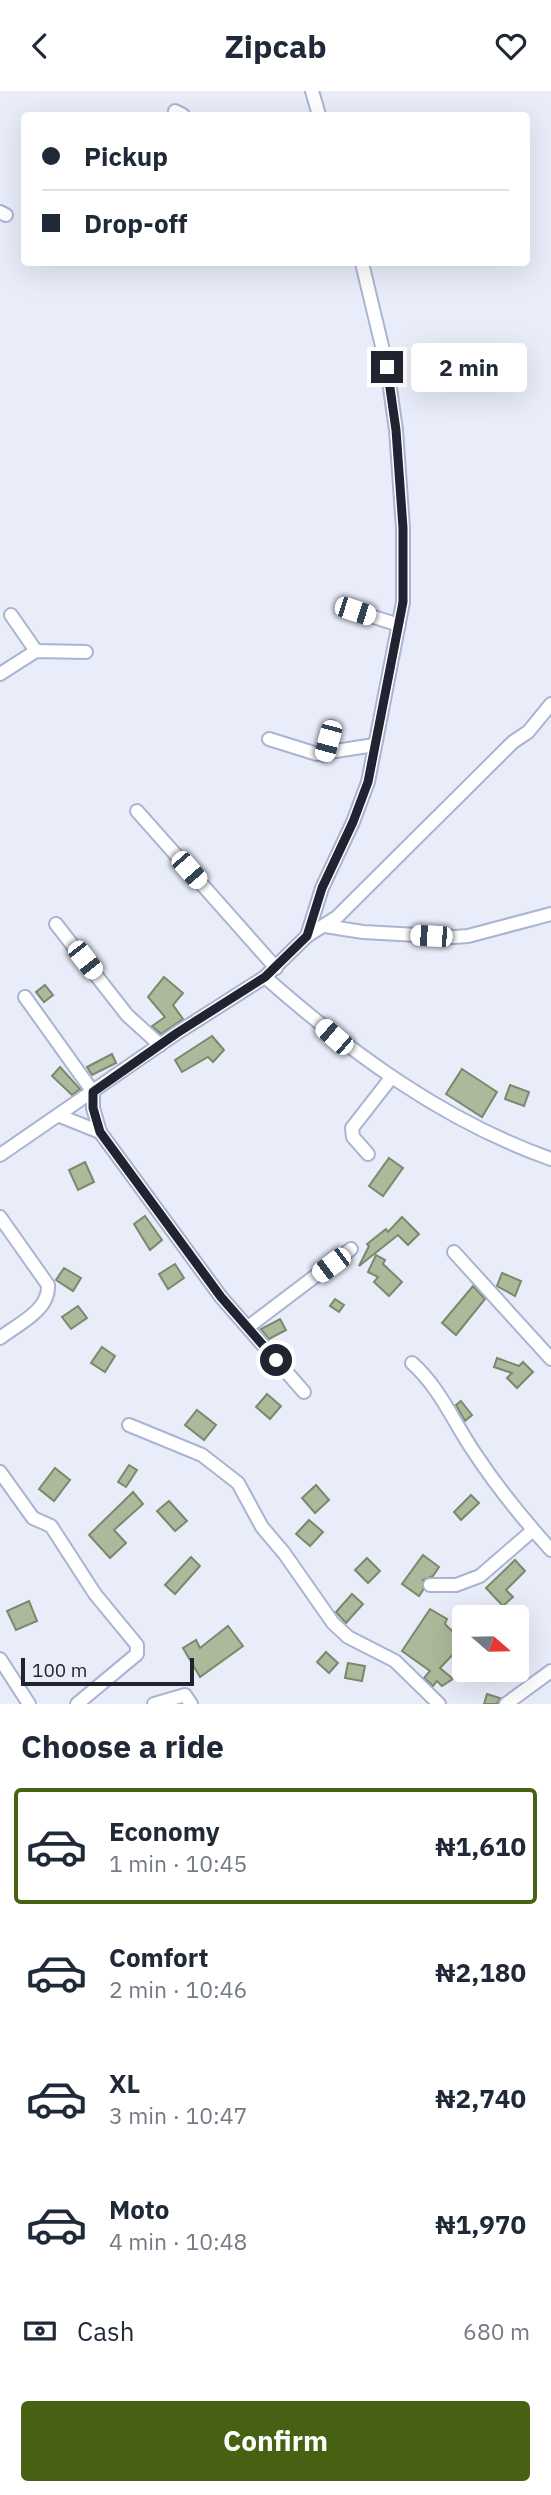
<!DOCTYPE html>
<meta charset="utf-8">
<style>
body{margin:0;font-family:"IBM Plex Sans",sans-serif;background:#f6f6f7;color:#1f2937;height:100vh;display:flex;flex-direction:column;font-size:26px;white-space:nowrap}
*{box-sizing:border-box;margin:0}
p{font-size:23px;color:#747a83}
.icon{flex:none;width:38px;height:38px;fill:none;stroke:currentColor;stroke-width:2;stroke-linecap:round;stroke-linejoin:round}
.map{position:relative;height:1613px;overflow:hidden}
.side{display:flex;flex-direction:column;background:#fff;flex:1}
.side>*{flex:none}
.top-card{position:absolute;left:21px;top:21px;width:509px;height:154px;border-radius:7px;box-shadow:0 7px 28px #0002;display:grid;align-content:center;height:154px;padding:0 21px;background:#fff}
.needle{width:46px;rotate:110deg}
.tools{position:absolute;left:452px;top:1514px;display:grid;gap:14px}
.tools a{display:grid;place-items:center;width:77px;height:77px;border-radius:7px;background:#fff;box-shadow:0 7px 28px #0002;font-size:35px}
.scale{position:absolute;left:21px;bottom:18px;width:173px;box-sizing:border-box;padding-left:7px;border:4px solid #212430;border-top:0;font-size:19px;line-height:24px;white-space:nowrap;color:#212430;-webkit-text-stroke:5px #e9edfa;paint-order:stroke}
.end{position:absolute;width:32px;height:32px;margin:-16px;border:9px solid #212430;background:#fff;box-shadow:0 0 0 4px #fff}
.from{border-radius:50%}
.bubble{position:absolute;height:49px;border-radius:7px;background:#fff;box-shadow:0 7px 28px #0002;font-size:23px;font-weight:700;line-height:49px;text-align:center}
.car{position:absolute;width:21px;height:42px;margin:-21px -10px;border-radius:9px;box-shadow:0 0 5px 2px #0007;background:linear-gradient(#fff 24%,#345 0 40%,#fff 0 76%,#345 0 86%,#fff 0)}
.top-card b{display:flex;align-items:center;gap:24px;height:66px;font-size:26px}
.top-card b+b{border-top:2px solid #e0e1e3}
.top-card i{width:18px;height:18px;background:#1f2937}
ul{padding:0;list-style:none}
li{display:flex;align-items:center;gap:21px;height:116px;margin:0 14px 10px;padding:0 7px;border:4px solid transparent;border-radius:7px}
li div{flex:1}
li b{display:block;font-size:26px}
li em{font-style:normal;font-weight:700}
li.on{border-color:#466112}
li>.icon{width:63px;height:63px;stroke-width:1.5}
h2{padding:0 21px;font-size:32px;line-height:84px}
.pay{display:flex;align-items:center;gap:18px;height:77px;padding:0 21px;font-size:26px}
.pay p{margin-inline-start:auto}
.cta{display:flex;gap:14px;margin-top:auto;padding:14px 21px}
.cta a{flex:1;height:80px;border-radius:7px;background:#466112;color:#fff;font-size:28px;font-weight:700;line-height:80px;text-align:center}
header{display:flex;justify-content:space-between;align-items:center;height:91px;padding:0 21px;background:#fff;font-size:32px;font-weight:700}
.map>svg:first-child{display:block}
</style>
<header><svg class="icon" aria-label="back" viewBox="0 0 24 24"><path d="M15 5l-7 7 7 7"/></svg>Zipcab<svg class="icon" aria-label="heart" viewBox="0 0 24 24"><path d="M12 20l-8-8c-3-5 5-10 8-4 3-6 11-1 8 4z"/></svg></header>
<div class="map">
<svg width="551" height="1613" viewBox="0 0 551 1613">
<rect width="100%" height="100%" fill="#e9edfa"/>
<g fill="#acba9b" stroke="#7b886b" stroke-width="2">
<polygon points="164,886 183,902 173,914 183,928 161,943 152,935 165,926 148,906"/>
<polygon points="45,894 53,904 44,911 36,901"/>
<polygon points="212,945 224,959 213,971 208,966 182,981 175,969"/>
<polygon points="112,963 116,972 92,984 87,976"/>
<polygon points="60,976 80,998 72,1004 52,985"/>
<polygon points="462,978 497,1001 482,1026 446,1003"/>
<polygon points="510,994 529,1001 524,1015 505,1008"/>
<polygon points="389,1067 403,1077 383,1105 369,1095"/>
<polygon points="85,1071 94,1091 78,1099 69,1079"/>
<polygon points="145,1125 162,1149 150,1159 134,1133"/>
<polygon points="402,1126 419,1143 408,1154 398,1144 359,1175 369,1155 367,1153 386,1138 388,1141"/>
<polygon points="376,1164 385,1169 383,1173 402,1191 389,1205 374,1191 378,1186 368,1181"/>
<polygon points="175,1173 184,1187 168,1198 159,1183"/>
<polygon points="64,1177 81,1187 73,1200 56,1189"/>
<polygon points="502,1182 521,1190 515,1205 497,1195"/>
<polygon points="473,1195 485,1208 456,1244 442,1232"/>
<polygon points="335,1208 344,1214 339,1221 330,1215"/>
<polygon points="78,1215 87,1227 71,1238 62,1226"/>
<polygon points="280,1228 286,1239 269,1248 261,1238"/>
<polygon points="102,1256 115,1265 105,1281 91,1272"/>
<polygon points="497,1267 519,1275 523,1271 533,1281 517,1297 507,1287 512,1282 494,1276"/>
<polygon points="267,1303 281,1315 270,1328 256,1316"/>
<polygon points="461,1310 472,1324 465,1330 456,1314"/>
<polygon points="197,1319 216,1334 204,1349 185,1334"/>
<polygon points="129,1374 137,1379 126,1396 118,1391"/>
<polygon points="55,1377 70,1389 54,1410 39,1398"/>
<polygon points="316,1394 329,1409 315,1422 302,1407"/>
<polygon points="133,1401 143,1413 114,1439 126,1452 110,1467 89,1444"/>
<polygon points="471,1404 479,1412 461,1429 454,1421"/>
<polygon points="169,1410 187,1430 175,1440 157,1420"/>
<polygon points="309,1429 323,1441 310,1455 296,1443"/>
<polygon points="423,1464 439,1476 433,1485 423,1489 423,1499 419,1505 402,1493"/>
<polygon points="191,1466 200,1475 175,1503 165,1494"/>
<polygon points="367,1467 380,1480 368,1492 355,1479"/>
<polygon points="515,1469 525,1480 506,1499 513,1506 503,1515 486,1497"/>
<polygon points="352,1503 363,1513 346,1532 336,1521"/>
<polygon points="29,1510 37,1530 16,1539 7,1520"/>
<polygon points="430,1518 447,1528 445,1533 464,1552 440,1577 453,1588 442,1595 437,1590 433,1595 424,1587 430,1580 402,1560"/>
<polygon points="228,1535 243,1555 200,1586 183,1557 196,1549 200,1557"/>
<polygon points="326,1561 338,1572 329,1582 317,1571"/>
<polygon points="348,1572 365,1575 362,1590 345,1587"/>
<polygon points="487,1603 500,1607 497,1613 484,1613"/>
</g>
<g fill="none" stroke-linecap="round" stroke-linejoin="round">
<defs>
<g id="minor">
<polyline points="312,0 319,24"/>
<polyline points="175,20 183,24"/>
<polyline points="0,121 6,124"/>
<polyline points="355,520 399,534"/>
<polyline points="11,524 36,560"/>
<polyline points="0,583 36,560 86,561"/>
<polyline points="269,648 317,663 374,654"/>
<polyline points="324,664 331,636"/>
<polyline points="137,720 276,877"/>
<polyline points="56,833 127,924 160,954"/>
<polyline points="325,835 363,841 454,846 468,845 551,823"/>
<polyline points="307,845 337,826 513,651 528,641 551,613"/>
<path d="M265,886C350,961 443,1030 551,1068"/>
<polyline points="25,906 93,1001 93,1017 100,1041 221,1206 304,1301"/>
<polyline points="60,1025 100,1041"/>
<polyline points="368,1063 353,1046 352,1037 391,987"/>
<polyline points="0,1064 177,942 265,886 307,845 322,797 353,731 368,691 403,511 403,437 396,339 387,276 362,172"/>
<path d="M0,1126L48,1194C50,1219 18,1233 0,1247"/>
<polyline points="454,1161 551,1268"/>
<polyline points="248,1236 351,1158"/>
<path d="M412,1272C440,1297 453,1330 474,1361C497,1396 523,1428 551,1459"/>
<polyline points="129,1334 202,1364 238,1392 262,1436 284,1462 333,1532 348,1546 395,1570 439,1613"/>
<polyline points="0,1381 33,1427 51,1435 95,1503 137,1554 137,1563 77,1613"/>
<polyline points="430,1494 456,1494 480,1485 532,1440"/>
<polyline points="0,1568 29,1613"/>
<polyline points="154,1613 185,1604 191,1613"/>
<polyline points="506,1613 551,1580"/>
</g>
</defs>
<use href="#minor" stroke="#aab4d2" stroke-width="16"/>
<use href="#minor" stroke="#fff" stroke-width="12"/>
</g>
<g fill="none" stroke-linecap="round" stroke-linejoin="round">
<polyline stroke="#212430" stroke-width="9" points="276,1269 221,1206 100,1041 93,1017 93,1001 177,942 265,886 307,845 322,797 353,731 368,691 403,511 403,437 396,339 387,276"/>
</g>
</svg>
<div class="tools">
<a><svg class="needle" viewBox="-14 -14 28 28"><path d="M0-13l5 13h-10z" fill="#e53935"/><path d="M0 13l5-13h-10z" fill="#747a83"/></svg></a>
</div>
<div class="scale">100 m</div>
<i class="end from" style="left:276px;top:1269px"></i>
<i class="end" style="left:387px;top:276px"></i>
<div class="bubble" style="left:411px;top:252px;width:116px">2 min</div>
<i class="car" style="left:355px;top:520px;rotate:108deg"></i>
<i class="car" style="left:328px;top:650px;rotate:195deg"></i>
<i class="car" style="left:189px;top:779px;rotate:139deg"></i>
<i class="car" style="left:431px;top:845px;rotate:273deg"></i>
<i class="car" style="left:85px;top:869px;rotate:142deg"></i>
<i class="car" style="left:334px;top:946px;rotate:311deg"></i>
<i class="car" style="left:331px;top:1174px;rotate:233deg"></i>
<div class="top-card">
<b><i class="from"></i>Pickup</b>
<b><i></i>Drop-off</b>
</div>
</div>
<section class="side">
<h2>Choose a ride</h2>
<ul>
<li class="on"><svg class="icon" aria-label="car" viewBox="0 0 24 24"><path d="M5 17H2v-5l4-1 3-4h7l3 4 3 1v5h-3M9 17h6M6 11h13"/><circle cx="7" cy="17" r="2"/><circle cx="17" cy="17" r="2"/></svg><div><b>Economy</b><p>1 min · 10:45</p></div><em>₦1,610</em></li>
<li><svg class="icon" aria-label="car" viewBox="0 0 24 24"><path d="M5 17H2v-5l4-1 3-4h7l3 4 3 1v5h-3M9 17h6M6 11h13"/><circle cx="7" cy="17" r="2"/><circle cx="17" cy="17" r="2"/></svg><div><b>Comfort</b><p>2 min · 10:46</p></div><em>₦2,180</em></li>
<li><svg class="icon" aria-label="car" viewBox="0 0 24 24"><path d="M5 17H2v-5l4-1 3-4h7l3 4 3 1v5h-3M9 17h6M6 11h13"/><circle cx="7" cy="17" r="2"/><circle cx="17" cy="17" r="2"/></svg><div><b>XL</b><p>3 min · 10:47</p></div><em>₦2,740</em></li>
<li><svg class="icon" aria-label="car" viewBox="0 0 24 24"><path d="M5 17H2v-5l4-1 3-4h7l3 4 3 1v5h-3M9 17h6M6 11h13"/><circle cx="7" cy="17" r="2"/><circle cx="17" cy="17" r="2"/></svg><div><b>Moto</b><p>4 min · 10:48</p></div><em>₦1,970</em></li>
</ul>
<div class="pay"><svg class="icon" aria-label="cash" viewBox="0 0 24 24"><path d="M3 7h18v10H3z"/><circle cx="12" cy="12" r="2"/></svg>Cash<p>680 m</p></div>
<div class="cta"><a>Confirm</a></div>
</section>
